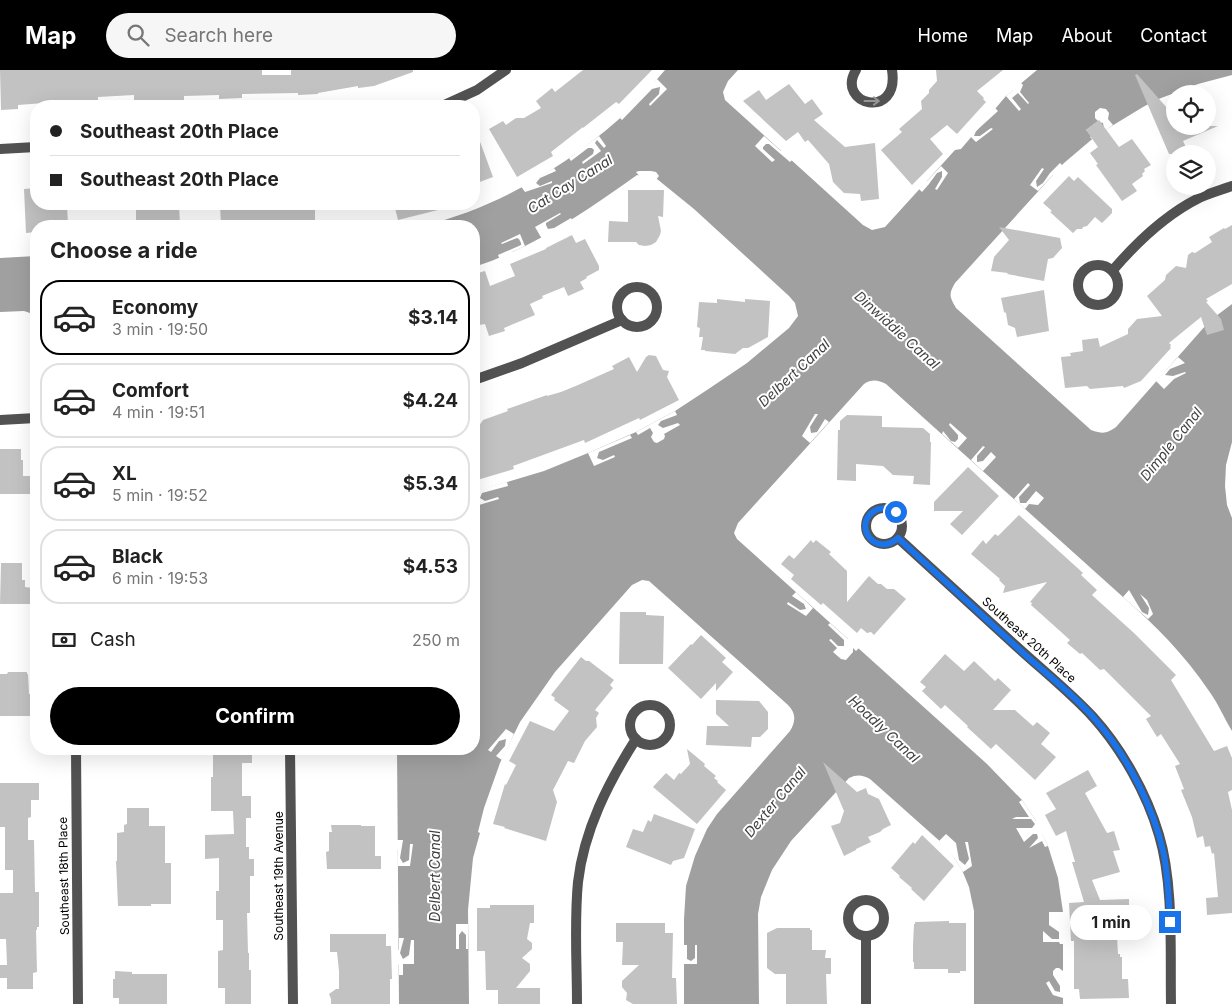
<!DOCTYPE html>
<meta charset="utf-8">
<style>
body{margin:0;font-family:Inter,sans-serif;background:#f6f6f6;color:#222;height:100vh;display:flex;flex-direction:column;font-size:19px;white-space:nowrap}
*{box-sizing:border-box;margin:0}
p{font-size:16px;color:#767676}
.icon{flex:none;width:28px;height:28px;fill:none;stroke:currentColor;stroke-width:2;stroke-linecap:round;stroke-linejoin:round}
.map{position:relative;flex:1;overflow:hidden}
.details{position:absolute;left:30px;top:150px;width:450px;height:535px;display:flex;flex-direction:column;background:#fff;border-radius:20px;box-shadow:0 5px 20px #0002}
.details>*{flex:none}
.guide{position:absolute;left:30px;top:30px;width:450px;height:110px;border-radius:20px;box-shadow:0 5px 20px #0002;display:grid;align-content:center;height:110px;padding:0 20px;background:#fff}
.buttons{position:absolute;left:1166px;top:15px;display:grid;gap:10px}
.buttons a{display:grid;place-items:center;width:50px;height:50px;border-radius:50%;background:#fff;box-shadow:0 5px 20px #0002;font-size:25px}
.end{position:absolute;width:22px;height:22px;margin:-11px;border:6px solid #1a73e8;background:#fff;box-shadow:0 0 0 2px #fff}
.from{border-radius:50%}
.bubble{position:absolute;height:35px;border-radius:18px;background:#fff;box-shadow:0 5px 20px #0002;font-size:16px;font-weight:700;line-height:35px;text-align:center}
.guide b{display:flex;align-items:center;gap:18px;height:48px;font-size:19px}
.guide b+b{border-top:1px solid #e0e0e0}
.guide i{width:12px;height:12px;background:#222}
ul{padding:0;list-style:none}
li{display:flex;align-items:center;gap:15px;height:75px;margin:0 10px 8px;padding:0 10px;border:2px solid #e0e0e0;border-radius:20px}
li div{flex:1}
li b{display:block;font-size:19px}
li em{font-style:normal;font-weight:700}
li.selected{border-color:#000}
li>.icon{width:45px;height:45px;stroke-width:1.5}
h2{padding:0 20px;font-size:22px;line-height:60px}
.pay{display:flex;align-items:center;gap:12px;height:55px;padding:0 20px;font-size:19px}
.pay p{margin-inline-start:auto}
.button{display:flex;gap:10px;margin-top:auto;padding:10px 20px}
.button a{flex:1;height:58px;border-radius:30px;background:#000;color:#fff;font-size:20px;font-weight:700;line-height:58px;text-align:center}
header{display:flex;align-items:center;gap:30px;box-sizing:border-box;height:70px;padding:0 25px;background:#000;color:#fff}
header strong{font-size:24px}
nav{display:flex;gap:28px;margin-inline-start:auto;font-size:18px}
.search{width:350px;height:45px;background:#f6f6f6;display:flex;align-items:center;gap:12px;box-sizing:border-box;padding:0 18px;border-radius:28px;color:#767676;font-size:19px}
.map>svg:first-child{display:block}
</style>
<header>
<strong>Map</strong>
<div class="search"><svg class="icon" aria-label="search" viewBox="0 0 24 24"><circle cx="10" cy="10" r="6"/><path d="M15 15l6 6"/></svg>Search here</div>
<nav><a>Home</a><a>Map</a><a>About</a><a>Contact</a></nav>
</header>
<div class="map">
<svg width="1232" height="934" viewBox="0 0 1232 934">
<rect width="100%" height="100%" fill="#fff"/>
<g fill="#a0a0a0">
<path d="M665,0H738L728,11L723,22L725,30L863,155L872,160L885,157L955,80L961,79L1006,26L1037,0H1232V5L1198,14L1156,30L1143,37L1097,65L1064,93L955,213C948,225 950,227 956,238L1091,360C1103,364 1106,364 1116,357L1206,255L1216,246L1232,234V372L1226,395L1225,416L1227,435L1232,448V661C1224,648 1218,633 1209,621C1184,584 1156,556 1123,527L886,314C878,310 872,309 864,314L738,453L734,463L737,469L987,694L1022,730L1036,751L1048,776L1058,808L1063,842V934H974V841L969,817L962,800L955,789L943,774L870,709C863,705 857,704 849,708L791,771L772,800L761,827L758,844L759,934H684V849L686,816L695,786L707,759L717,744L790,661C796,651 796,643 788,635L649,511L642,510L632,515L555,602L520,652L500,693L484,738L478,762L480,763L473,788L468,840L469,934H399L397,679H474V422L544,401L588,383L636,362L675,341L707,320L747,293L789,258L798,246L795,233L789,226L694,139L657,109L637,105C586,141 534,178 474,197V156H422C494,139 562,99 618,50C635,35 650,17 665,0Z"/>
<polygon points="36,186 36,245 24,241 0,242 0,188"/>
</g>
<g fill="#fff">
<polygon points="657,9 667,19 650,36 649,34 659,24 660,17 652,19 622,50 620,48 636,31 635,29 644,19 646,20"/>
<polygon points="1019,11 1023,15 1020,22 1029,33 1028,34 1018,23 1012,28 1021,39 1019,41 1006,26 1013,20 1012,18"/>
<polygon points="992,38 995,38 998,41 976,61 974,66 980,66 991,58 993,59 976,72 970,66 984,51 983,49"/>
<polygon points="1100,38 1106,39 1109,43 1108,49 1113,55 1092,69 1090,67 1104,58 1103,53 1099,52 1087,61 1086,60 1098,51 1095,48 1095,42"/>
<polygon points="599,66 606,76 604,78 597,70 595,73 601,81 583,94 582,92 593,84 594,80 592,78 588,78 571,91 569,88 575,84 574,82 582,75 584,77"/>
<polygon points="764,66 781,81 783,80 793,89 790,92 769,74 766,74 763,77 763,79 775,90 772,92 755,76"/>
<polygon points="1060,93 1064,97 1055,107 1053,105 1038,121 1030,115 1042,98 1044,99 1036,111 1037,117 1043,113 1050,103"/>
<polygon points="941,96 948,103 937,120 935,119 942,107 942,101 937,103 929,114 922,122 918,118 925,110 927,111"/>
<polygon points="554,98 556,101 540,108 536,113 540,116 552,111 552,113 525,122 520,115 532,108 534,110"/>
<polygon points="639,101 651,101 656,102 659,106 655,111 641,108 636,102"/>
<polygon points="560,143 561,144 546,153 546,155 548,159 554,158 571,148 573,152 542,169 535,157"/>
<polygon points="520,164 525,176 512,182 512,185 500,190 498,185 521,175 521,173 519,169 517,168 502,174 501,173"/>
<polygon points="1178,287 1185,293 1170,299 1165,305 1173,306 1185,302 1186,303 1174,309 1164,319 1156,311"/>
<polygon points="675,341 677,345 661,351 658,355 663,358 678,353 680,355 664,364 665,366 664,369 657,373 654,372 651,367 653,363 650,358 638,365 636,362"/>
<polygon points="815,344 818,344 810,357 811,363 817,362 825,349 829,352 810,373 802,366"/>
<polygon points="950,353 967,368 958,378 942,364 943,361 951,371 955,372 958,369 958,365 949,355"/>
<polygon points="630,365 632,368 599,382 597,388 603,390 614,385 615,387 594,396 588,383"/>
<polygon points="983,376 985,377 977,386 977,392 983,391 991,382 996,387 983,401 971,390"/>
<polygon points="507,412 508,416 482,423 480,428 485,431 498,427 499,429 479,435 475,421"/>
<polygon points="1028,413 1030,415 1019,427 1020,433 1026,433 1036,421 1044,428 1038,435 1029,434 1025,439 1014,429"/>
<polygon points="1129,520 1142,542 1148,545 1149,538 1140,524 1147,530 1153,544 1148,549 1123,527"/>
<polygon points="796,522 813,538 806,546 787,534 788,532 800,540 806,539 804,534 792,526"/>
<polygon points="830,553 848,569 850,568 860,577 856,581 853,578 853,582 846,590 841,589 833,582 837,578 829,570 831,569 838,576 844,576 844,570 828,555"/>
<polygon points="506,659 514,664 502,690 496,686 505,676 506,669 499,671 491,682 488,680"/>
<polygon points="1022,730 1036,751 1038,750 1044,762 1042,763 1048,776 1045,777 1042,771 1029,778 1038,768 1037,764 1033,764 1024,772 1016,758 1032,758 1035,754 1031,749 1012,749 1016,747 1029,747 1019,732"/>
<polygon points="946,764 956,773 959,790 965,795 969,789 965,772 968,772 972,796 963,802 955,789 939,771"/>
<polygon points="395,770 403,770 400,788 403,793 409,790 410,774 413,774 410,796 398,796 398,780 395,780"/>
<polygon points="1049,842 1063,842 1063,860 1065,860 1065,874 1060,874 1059,872 1043,872 1043,861 1052,869 1059,869 1059,862 1049,855"/>
<polygon points="456,854 468,854 468,879 466,879 466,865 462,861 459,865 459,879 456,879"/>
<polygon points="399,868 404,868 400,883 403,889 409,885 411,870 414,870 414,894 403,894 403,905 399,905 399,895 397,894 396,880 399,880"/>
<polygon points="681,875 687,875 687,889 691,891 695,888 695,875 697,875 697,894 684,894 684,889 681,889"/>
<polygon points="1056,898 1059,898 1063,901 1063,928 1053,925 1046,913 1049,911 1055,921 1060,922 1060,916 1053,905 1053,901"/>
</g>
<g fill="#c2c2c2">
<polygon points="0,0 262,0 262,5 291,5 291,0 413,0 413,2 374,16 358,18 358,16 318,23 318,24 298,25 298,23 242,24 242,28 219,29 219,25 184,26 184,30 152,31 152,33 134,34 134,25 98,27 98,35 66,36 66,34 57,34 57,32 18,35 18,39 1,40"/>
<polygon points="583,0 652,0 619,34 616,32 583,58 583,57 551,82 553,86 517,107 489,59 503,51 506,55 516,48 524,48 541,38 536,31 552,18 555,22"/>
<polygon points="936,0 1003,0 977,21 984,28 983,29 986,32 957,64 947,55 930,69 943,84 912,115 881,80 902,62 899,59 922,39 921,31 929,23 929,20 937,11"/>
<polygon points="1137,4 1168,39 1175,36 1175,56 1218,56 1183,71 1189,84 1169,84 1135,5"/>
<polygon points="789,14 805,34 812,29 823,44 814,50 845,77 875,73 879,129 861,131 860,124 844,123 833,112 829,94 808,70 805,72 798,62 786,71 743,31 759,20 766,30"/>
<polygon points="1099,50 1119,77 1132,69 1151,95 1144,99 1145,101 1142,104 1143,106 1132,114 1137,121 1122,131 1096,95 1098,94 1090,83 1098,77 1086,60"/>
<polygon points="474,58 475,58 493,107 477,113 474,103"/>
<polygon points="1069,106 1074,111 1078,107 1112,139 1112,143 1102,153 1095,147 1087,156 1083,157 1082,159 1077,159 1073,163 1050,142 1052,141 1043,133"/>
<polygon points="36,118 36,134 67,134 68,156 36,156 36,162 26,163 24,119"/>
<polygon points="628,120 664,120 663,147 658,146 661,161 660,165 656,172 651,175 645,176 639,175 636,172 608,172 609,151 628,152"/>
<polygon points="136,134 179,134 180,156 136,156"/>
<polygon points="220,134 315,134 315,156 221,156"/>
<polygon points="394,134 446,134 446,138 398,150"/>
<polygon points="1232,155 1232,214 1206,229 1208,231 1206,232 1221,249 1224,260 1207,265 1201,247 1169,273 1171,275 1170,277 1171,278 1141,311 1124,318 1123,316 1090,319 1087,316 1065,318 1061,287 1071,286 1070,283 1083,281 1082,270 1098,268 1100,277 1128,264 1128,259 1137,249 1162,246 1147,226 1165,210 1166,205 1176,196 1186,198 1188,185 1192,182 1195,183 1212,172 1209,167 1224,158 1225,159"/>
<polygon points="999,157 1060,168 1062,178 1053,188 1048,189 1044,211 1007,204 1008,203 991,201 994,187 1009,170"/>
<polygon points="572,165 576,173 585,169 599,196 599,200 586,207 587,208 580,212 584,219 568,226 564,217 542,226 543,228 530,234 535,245 504,258 505,261 489,266 485,254 474,256 474,204 485,201 490,216 515,206 510,194 546,179 546,178"/>
<polygon points="1044,220 1049,261 1017,267 1015,258 1008,255 1006,243 1004,242 1001,228"/>
<polygon points="717,229 745,232 745,229 770,231 768,267 748,278 743,278 735,284 705,281 705,280 701,280 703,267 699,267 700,258 697,257 699,232 717,233"/>
<polygon points="649,285 656,286 663,300 669,301 667,307 679,330 640,350 639,348 585,373 584,370 513,396 514,399 474,411 474,361 476,360 483,350 508,341 507,339 547,325 547,326 561,322 578,315 614,299 612,296 629,287 637,302 646,287"/>
<polygon points="847,345 882,346 882,357 923,358 930,364 930,372 931,372 930,415 913,414 914,406 893,405 883,396 856,394 856,411 837,410 838,360 840,360 840,351"/>
<polygon points="0,379 21,379 21,390 23,390 23,406 33,406 33,424 0,424"/>
<polygon points="968,397 999,426 962,465 950,454 963,441 934,441 934,432"/>
<polygon points="1019,445 1083,503 1081,505 1097,520 1092,525 1093,526 1134,563 1176,605 1171,610 1214,681 1227,676 1232,688 1232,720 1228,722 1232,740 1232,843 1207,845 1206,828 1218,827 1214,783 1212,784 1210,776 1205,777 1203,766 1197,768 1192,747 1181,720 1184,719 1175,696 1180,694 1161,664 1157,667 1146,649 1151,646 1104,599 1100,600 1082,583 1080,584 1067,573 1070,570 1031,535 1032,533 1030,532 1047,512 1003,523 1005,516 999,510 1000,509 971,484 983,470 986,474 995,464 998,466"/>
<polygon points="811,470 813,473 816,470 831,482 829,484 847,501 847,532 869,506 878,514 881,514 887,519 894,519 906,529 874,565 871,562 867,563 861,558 857,563 823,533 821,535 791,509 794,505 781,494 789,485 794,489"/>
<polygon points="1,493 22,493 22,510 25,510 25,517 33,518 33,534 0,534"/>
<polygon points="620,542 646,542 646,545 664,546 663,594 619,594"/>
<polygon points="701,565 726,588 722,592 733,602 716,621 716,613 701,629 668,598 691,574 692,575"/>
<polygon points="945,584 964,601 974,591 995,611 998,608 1011,620 993,640 1015,640 1033,656 1037,652 1050,663 1041,674 1056,687 1035,710 996,674 991,679 967,657 968,656 945,635 941,639 922,621 926,617 920,612"/>
<polygon points="581,587 586,591 589,591 614,610 610,615 613,618 595,640 599,643 596,648 597,657 585,671 574,693 568,691 553,720 557,732 546,771 504,758 505,757 493,754 505,714 506,715 516,695 509,691 530,651 554,661 569,641 554,630 555,628 551,625"/>
<polygon points="8,602 27,602 27,604 28,604 29,624 31,624 31,628 34,628 34,646 0,646 0,604 7,604"/>
<polygon points="716,630 759,631 768,642 768,659 760,667 752,667 751,677 706,675 707,656 729,656 716,644"/>
<polygon points="213,679 252,679 252,693 242,693 242,726 251,726 251,748 246,748 246,777 249,777 249,789 254,789 254,806 250,806 250,843 247,843 248,883 249,883 249,900 251,900 251,934 225,934 225,918 218,918 218,881 223,880 223,850 216,850 216,821 219,821 219,788 205,789 205,765 234,764 233,741 211,741 211,707 213,707"/>
<polygon points="687,679 705,694 704,696 716,706 714,708 718,711 717,712 726,720 697,754 653,717 666,703 674,710 679,703 681,704 690,694"/>
<polygon points="823,692 857,722 866,718 868,724 879,729 891,755 883,759 880,762 868,767 871,772 856,779 856,780 844,786 831,756 840,753 844,741"/>
<polygon points="1088,700 1097,716 1085,723 1107,763 1114,761 1120,780 1113,781 1120,802 1092,810 1100,830 1129,829 1129,848 1116,849 1118,884 1120,884 1120,887 1122,887 1122,909 1128,909 1129,928 1080,929 1079,919 1074,919 1074,871 1071,871 1069,833 1084,832 1072,792 1075,792 1066,761 1056,766 1045,745 1056,739 1046,723"/>
<polygon points="0,713 39,713 39,730 31,730 31,747 28,748 28,770 34,770 35,822 39,822 39,857 37,857 37,860 36,860 37,902 33,903 33,919 7,919 7,908 0,908 0,895 7,895 6,869 0,869 0,823 13,823 13,800 5,800 5,757 0,757"/>
<polygon points="127,738 149,738 149,756 165,756 165,793 171,793 171,834 151,834 151,836 118,836 116,791 117,791 117,763 124,762 124,755 127,754"/>
<polygon points="654,744 695,759 684,788 673,791 671,795 626,777 633,759 643,762 648,750 651,752"/>
<polygon points="331,755 361,755 361,756 375,756 375,786 381,786 381,799 327,799 326,782 329,781 329,762 332,762"/>
<polygon points="922,765 954,796 924,831 911,819 912,818 899,807 900,806 891,798 913,772 915,774"/>
<polygon points="490,835 534,835 534,853 530,853 527,869 532,873 532,879 522,888 530,894 530,901 516,918 540,918 540,934 498,934 498,920 486,920 485,881 477,881 477,838 490,838"/>
<polygon points="949,851 949,853 966,853 966,901 960,901 960,903 948,903 948,899 914,899 914,892 913,892 913,875 914,854 915,854 915,852"/>
<polygon points="616,853 665,853 665,863 673,863 672,908 676,908 677,934 633,934 626,930 627,923 622,917 622,911 639,895 622,895 623,872 616,872"/>
<polygon points="777,858 810,858 810,860 812,860 812,880 826,880 825,888 831,888 831,904 826,904 827,934 786,934 786,904 775,904 767,898 767,863"/>
<polygon points="330,864 386,864 386,876 391,876 392,909 390,909 390,934 331,934 331,929 329,924 336,919 339,919 339,901 337,882 330,882"/>
<polygon points="115,901 132,902 132,904 167,904 167,934 119,934 119,928 113,928 113,909 115,909"/>
</g>
<g fill="none" stroke-linecap="round" stroke-linejoin="round">
<g stroke="#525252" stroke-width="10">
<path d="M856,0C835,35 900,51 892,0"/>
<polyline points="442,36 477,20 506,0"/>
<polyline points="0,79 36,77"/>
<circle cx="1098" cy="215" r="20"/>
<path d="M1113,200C1137,172 1165,145 1199,128C1210,123 1221,120 1232,116"/>
<circle cx="637" cy="237" r="20"/>
<polyline points="474,310 522,293 622,250"/>
<polyline points="0,350 36,348"/>
<circle cx="884" cy="456" r="18"/>
<path d="M898,468C937,504 976,539 1015,575C1041,599 1069,621 1093,647C1122,679 1147,724 1159,765C1174,815 1170,881 1171,934"/>
<circle cx="650" cy="655" r="20"/>
<polyline points="76,679 78,934"/>
<polyline points="290,679 293,934"/>
<circle cx="866" cy="848" r="18"/>
<polyline points="866,866 866,934"/>
<path d="M577,934C577,894 574,852 578,812C584,760 608,713 636,669"/>
</g>
</g>
<defs><path id="oneway-shaft" d="M-6 0H5M1.5-3L5.5 0L1.5 3" fill="none" stroke-width="1.6" stroke-linecap="round" stroke-linejoin="round" transform="scale(1.25)"/></defs>
<use stroke="#979797" href="#oneway-shaft" transform="translate(872 31)"/>
<g fill="none" stroke-linecap="round" stroke-linejoin="round">
<path stroke="#1a73e8" stroke-width="6" d="M896,442C889,438 882,436 874,441C852,456 876,488 898,468C939,506 980,543 1021,581C1045,603 1072,623 1094,648C1126,684 1154,737 1164,785C1168,807 1169,830 1170,852"/>
</g>
<g text-anchor="middle" stroke-width="4" stroke-linejoin="round" paint-order="stroke">
<g font-size="12" fill="#000" stroke="#fff">
<text transform="translate(1029 570) rotate(42)" y="4">Southeast 20th Place</text>
<text transform="translate(64 806) rotate(-91)" y="4">Southeast 18th Place</text>
<text transform="translate(279 806) rotate(-90)" y="4">Southeast 19th Avenue</text>
</g>
<g font-size="14" font-style="italic" fill="#414141" stroke="#fff">
<text transform="translate(570 114) rotate(-32)" y="5">Cat Cay Canal</text>
<text transform="translate(897 260) rotate(42)" y="5">Dinwiddie Canal</text>
<text transform="translate(794 303) rotate(-43)" y="5">Delbert Canal</text>
<text transform="translate(1171 374) rotate(-51)" y="5">Dimple Canal</text>
<text transform="translate(884 659) rotate(43)" y="5">Hoadly Canal</text>
<text transform="translate(775 732) rotate(-50)" y="5">Dexter Canal</text>
<text transform="translate(435 806) rotate(-90)" y="5">Delbert Canal</text>
</g>
</g>
</svg>
<div class="buttons">
<a><svg class="icon" aria-label="locate" viewBox="0 0 24 24"><circle cx="12" cy="12" r="6"/><path d="M12 2v4M12 18v4M2 12h4M18 12h4"/></svg></a>
<a><svg class="icon" aria-label="layers" viewBox="0 0 24 24"><path d="M12 4l9 5-9 5-9-5zM3 14l9 5 9-5"/></svg></a>
</div>
<i class="end from" style="left:896px;top:442px"></i>
<i class="end" style="left:1170px;top:852px"></i>
<div class="bubble" style="left:1070px;top:835px;width:82px">1 min</div>
<div class="guide">
<b><i class="from"></i>Southeast 20th Place</b>
<b><i></i>Southeast 20th Place</b>
</div>
<section class="details">
<h2>Choose a ride</h2>
<ul>
<li class="selected"><svg class="icon" aria-label="car" viewBox="0 0 24 24"><path d="M5 17H2v-5l4-1 3-4h7l3 4 3 1v5h-3M9 17h6M6 11h13"/><circle cx="7" cy="17" r="2"/><circle cx="17" cy="17" r="2"/></svg><div><b>Economy</b><p>3 min · 19:50</p></div><em>$3.14</em></li>
<li><svg class="icon" aria-label="car" viewBox="0 0 24 24"><path d="M5 17H2v-5l4-1 3-4h7l3 4 3 1v5h-3M9 17h6M6 11h13"/><circle cx="7" cy="17" r="2"/><circle cx="17" cy="17" r="2"/></svg><div><b>Comfort</b><p>4 min · 19:51</p></div><em>$4.24</em></li>
<li><svg class="icon" aria-label="car" viewBox="0 0 24 24"><path d="M5 17H2v-5l4-1 3-4h7l3 4 3 1v5h-3M9 17h6M6 11h13"/><circle cx="7" cy="17" r="2"/><circle cx="17" cy="17" r="2"/></svg><div><b>XL</b><p>5 min · 19:52</p></div><em>$5.34</em></li>
<li><svg class="icon" aria-label="car" viewBox="0 0 24 24"><path d="M5 17H2v-5l4-1 3-4h7l3 4 3 1v5h-3M9 17h6M6 11h13"/><circle cx="7" cy="17" r="2"/><circle cx="17" cy="17" r="2"/></svg><div><b>Black</b><p>6 min · 19:53</p></div><em>$4.53</em></li>
</ul>
<div class="pay"><svg class="icon" aria-label="cash" viewBox="0 0 24 24"><path d="M3 7h18v10H3z"/><circle cx="12" cy="12" r="2"/></svg>Cash<p>250 m</p></div>
<div class="button"><a>Confirm</a></div>
</section>
</div>
